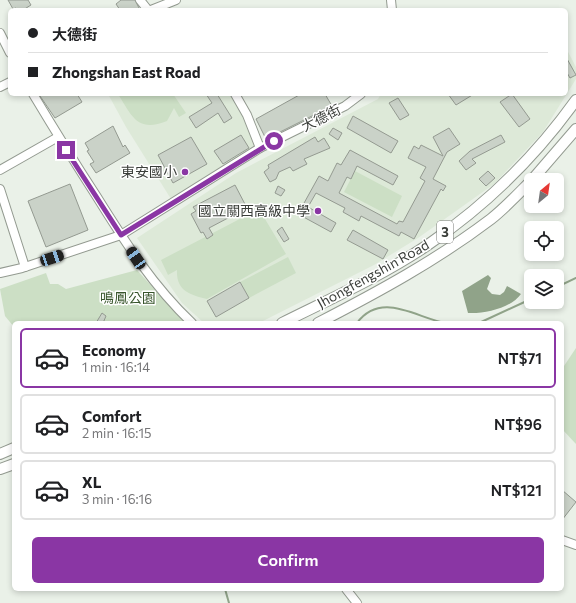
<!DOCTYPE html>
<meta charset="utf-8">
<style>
body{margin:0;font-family:Commissioner,"Noto Sans TC",sans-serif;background:#f6f6f6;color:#202124;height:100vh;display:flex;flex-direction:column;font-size:15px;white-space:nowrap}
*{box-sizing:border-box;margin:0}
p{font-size:13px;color:#757577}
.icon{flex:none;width:22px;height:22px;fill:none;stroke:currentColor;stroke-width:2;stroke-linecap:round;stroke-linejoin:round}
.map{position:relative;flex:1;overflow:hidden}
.details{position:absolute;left:12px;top:321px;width:552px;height:270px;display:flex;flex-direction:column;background:#fff;border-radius:6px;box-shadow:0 2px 6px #0003}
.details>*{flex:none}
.top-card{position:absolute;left:8px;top:8px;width:560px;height:88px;border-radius:6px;box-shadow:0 2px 6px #0003;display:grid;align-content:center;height:88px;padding:0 20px;background:#fff}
.needle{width:26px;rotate:29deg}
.tools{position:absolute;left:524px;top:173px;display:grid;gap:8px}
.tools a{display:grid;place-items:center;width:40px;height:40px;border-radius:6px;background:#fff;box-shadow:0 2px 6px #0003;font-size:20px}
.end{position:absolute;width:18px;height:18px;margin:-9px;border:5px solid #8a36a4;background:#fff;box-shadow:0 0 0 2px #fff}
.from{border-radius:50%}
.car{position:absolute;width:12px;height:24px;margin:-12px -6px;border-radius:5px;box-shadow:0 0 3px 1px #0007;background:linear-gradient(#222 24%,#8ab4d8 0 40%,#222 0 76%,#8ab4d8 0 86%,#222 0)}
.top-card b{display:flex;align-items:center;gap:14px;height:38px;font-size:15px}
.top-card b+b{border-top:1px solid #e0e0e0}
.top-card i{width:10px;height:10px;background:#202124}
ul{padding:7px 0 0;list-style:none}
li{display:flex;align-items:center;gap:12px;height:60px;margin:0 8px 6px;padding:0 12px;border:2px solid #e0e0e0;border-radius:6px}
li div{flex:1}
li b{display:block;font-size:15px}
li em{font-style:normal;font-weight:600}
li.active{border-color:#8a36a4}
li>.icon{width:36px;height:36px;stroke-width:1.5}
.primary-button{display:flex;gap:8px;margin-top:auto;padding:8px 20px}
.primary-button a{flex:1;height:46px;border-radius:6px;background:#8a36a4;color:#fff;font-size:16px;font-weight:600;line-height:46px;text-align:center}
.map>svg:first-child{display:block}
</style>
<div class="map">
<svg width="576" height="603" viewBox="0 0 576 603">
<rect width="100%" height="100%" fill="#eaf1e8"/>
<g fill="#dde9d8">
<polygon points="566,48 576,67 576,79 543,132 494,184 418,238 374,265 259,323 204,323 182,303 137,238 236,173 378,99 381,94 566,94"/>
<polygon points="108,94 230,94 259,146 171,199 126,127"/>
</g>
<g fill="#ccdfc5">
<path d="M118,94H173L186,113L179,117L174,108L167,121C137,133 132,116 118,94Z"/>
<polygon points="355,171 402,196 392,217 344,192"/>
<path d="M259,209L286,254L207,299C190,295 176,291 177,270L168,275L161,260Z"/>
<polygon points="288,257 296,273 249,298 240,282"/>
<polygon points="137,270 185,323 14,323 14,327 5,316 0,289 46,273 50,284 58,284 66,289"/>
<polygon points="576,348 576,444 562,429 562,369"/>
</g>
<path fill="#90a389" d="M488,275L491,278L487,289L492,294L500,295L504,292L507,286L521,294C511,308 485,314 468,313L462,291Z"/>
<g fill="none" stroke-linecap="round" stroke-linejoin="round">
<g stroke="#90a389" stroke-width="2">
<polyline points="557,287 576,278"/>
<path d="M357,323C381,291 415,317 445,323"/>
<polyline points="479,323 531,299"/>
<polyline points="225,589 229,603"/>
</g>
</g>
<g fill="#cad2c8" stroke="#949a91">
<polygon points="8,0 28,0 31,5 23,10 17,10 16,8 13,9"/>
<polygon points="121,0 135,0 140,10 120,10 116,4"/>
<polygon points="566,57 576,75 570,78 566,71"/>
<polygon points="43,94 77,94 82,102 55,118 40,96"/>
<polygon points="206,94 217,94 232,118 224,123 218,113 196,128 189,117 212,103"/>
<polygon points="301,94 325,94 332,106 266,139 256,119"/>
<polygon points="448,94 474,94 456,105"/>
<polygon points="512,94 530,119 519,127 500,102"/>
<polygon points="398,98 409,115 400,120 389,103"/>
<polygon points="353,116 398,141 391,153 347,128"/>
<polygon points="113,126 123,147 125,145 130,153 96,173 90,164 94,162 87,151 89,150 85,143"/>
<polygon points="333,128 342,133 338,140 329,134"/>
<polygon points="449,128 460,144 447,152 433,179 446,186 443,191 441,189 414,239 401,232 399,236 361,216 359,221 343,212 345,208 316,193 308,207 336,223 331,232 298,214 319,176 328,181 337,163 341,165 350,150 398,176 393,185 357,166 351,179 347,177 339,193 397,224 399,221 403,222 425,181 420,178 426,167 408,158 414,146 419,149 421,145 443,156 433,137"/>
<polygon points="241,135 249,148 223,164 214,151"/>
<polygon points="501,135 505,142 472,159 476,163 466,170 459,161 470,151"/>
<polygon points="191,137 207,164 173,183 158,155"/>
<polygon points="315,137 318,142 324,138 330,148 304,159 307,164 293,171 290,167 279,172 276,179 270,182 264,172 269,168 268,165"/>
<polygon points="488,171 495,178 486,186 479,179"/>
<polygon points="70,184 88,230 46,247 28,201"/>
<polygon points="235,185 247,208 209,228 213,235 207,239 203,232 201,233 191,214 196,211 193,207"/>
<polygon points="278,186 285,190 281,196 275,193"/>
<polygon points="282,227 289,239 284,242 277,231"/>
<polygon points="353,230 388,250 383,259 347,240"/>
<polygon points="240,282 249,298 216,317 207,301"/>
<polygon points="102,313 106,316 103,323 96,323"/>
<polygon points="562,490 576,502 562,520"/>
</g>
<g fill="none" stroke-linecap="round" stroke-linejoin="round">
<defs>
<g id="minor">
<polyline points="140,0 148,10"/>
<polyline points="391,0 392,10"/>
<polyline points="151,10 176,0"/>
<polyline points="0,33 10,53"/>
<polyline points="0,87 10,82"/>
<path d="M33,94C54,129 75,163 97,197C125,242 153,286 192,323"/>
<polyline points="235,94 247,115 260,148"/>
<polyline points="0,170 58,137"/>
<polyline points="0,189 25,267"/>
<polyline points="0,273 22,268 121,235 260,148 345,106 361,94"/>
<polyline points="562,540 576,545"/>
<polyline points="346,589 357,603"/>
</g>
<g id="major">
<polyline points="532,180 576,129"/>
<path d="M282,323C332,298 384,275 429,244C486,205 536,156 576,100"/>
<path d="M318,323C378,292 437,260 491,219C505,208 518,194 531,181"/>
<polyline points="0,454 14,448"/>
<polyline points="0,469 14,464"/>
</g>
</defs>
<use href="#minor" stroke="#939a90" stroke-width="10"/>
<use href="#major" stroke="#939a90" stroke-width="12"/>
<use href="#minor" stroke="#fff" stroke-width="8"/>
<use href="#major" stroke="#fff" stroke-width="10"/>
</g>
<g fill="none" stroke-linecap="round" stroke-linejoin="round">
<polyline stroke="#8a36a4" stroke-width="5" points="66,150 121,235 274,141"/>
</g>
<g fill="#8a36a4" stroke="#fff" stroke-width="1.5">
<circle cx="185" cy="172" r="4"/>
<circle cx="318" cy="211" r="4"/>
</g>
<g text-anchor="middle" stroke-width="3" stroke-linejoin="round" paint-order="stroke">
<rect fill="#fff" stroke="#767875" stroke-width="1" x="437" y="221" width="16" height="22" rx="3"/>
<g font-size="13" font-weight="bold" fill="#3b3e3a">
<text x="445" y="237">3</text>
</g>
<g font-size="14" fill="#3b3e3a" stroke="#fff">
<text transform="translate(321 118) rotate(-27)" y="5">大德街</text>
<text transform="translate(373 274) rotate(-29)" y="5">Jhongfengshin Road</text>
</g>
<g font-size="14" fill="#3b3e3a" stroke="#fff" text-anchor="end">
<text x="177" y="177">東安國小</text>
<text x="310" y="216">國立關西高級中學</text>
</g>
<g font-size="14" fill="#38552c" stroke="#fff">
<text x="128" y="303">鳴鳳公園</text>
</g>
</g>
</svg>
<div class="tools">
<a><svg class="needle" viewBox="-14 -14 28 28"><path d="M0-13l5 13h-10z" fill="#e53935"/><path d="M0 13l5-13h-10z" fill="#757577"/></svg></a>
<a><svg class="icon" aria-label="locate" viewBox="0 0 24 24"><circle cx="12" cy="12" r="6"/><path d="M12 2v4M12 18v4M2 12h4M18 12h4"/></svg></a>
<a><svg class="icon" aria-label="layers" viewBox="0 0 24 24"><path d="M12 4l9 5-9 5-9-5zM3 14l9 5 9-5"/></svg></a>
</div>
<i class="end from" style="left:274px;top:141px"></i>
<i class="end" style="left:66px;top:150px"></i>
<i class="car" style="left:52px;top:258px;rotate:72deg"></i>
<i class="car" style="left:136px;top:258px;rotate:326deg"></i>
<div class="top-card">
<b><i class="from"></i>大德街</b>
<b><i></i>Zhongshan East Road</b>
</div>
<section class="details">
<ul>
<li class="active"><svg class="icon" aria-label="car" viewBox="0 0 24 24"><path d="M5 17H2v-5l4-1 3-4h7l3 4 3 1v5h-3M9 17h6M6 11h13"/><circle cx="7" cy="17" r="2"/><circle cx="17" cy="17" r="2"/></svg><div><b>Economy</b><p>1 min · 16:14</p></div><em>NT$71</em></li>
<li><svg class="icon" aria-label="car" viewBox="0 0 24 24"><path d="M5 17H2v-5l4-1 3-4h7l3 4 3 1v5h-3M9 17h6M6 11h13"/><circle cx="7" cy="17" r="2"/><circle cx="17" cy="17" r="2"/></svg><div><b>Comfort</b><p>2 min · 16:15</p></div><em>NT$96</em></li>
<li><svg class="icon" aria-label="car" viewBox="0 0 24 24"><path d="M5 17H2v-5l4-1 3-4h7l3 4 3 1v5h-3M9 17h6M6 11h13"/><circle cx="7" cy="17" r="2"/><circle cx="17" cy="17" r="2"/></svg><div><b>XL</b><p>3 min · 16:16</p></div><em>NT$121</em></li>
</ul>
<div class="primary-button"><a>Confirm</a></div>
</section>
</div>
